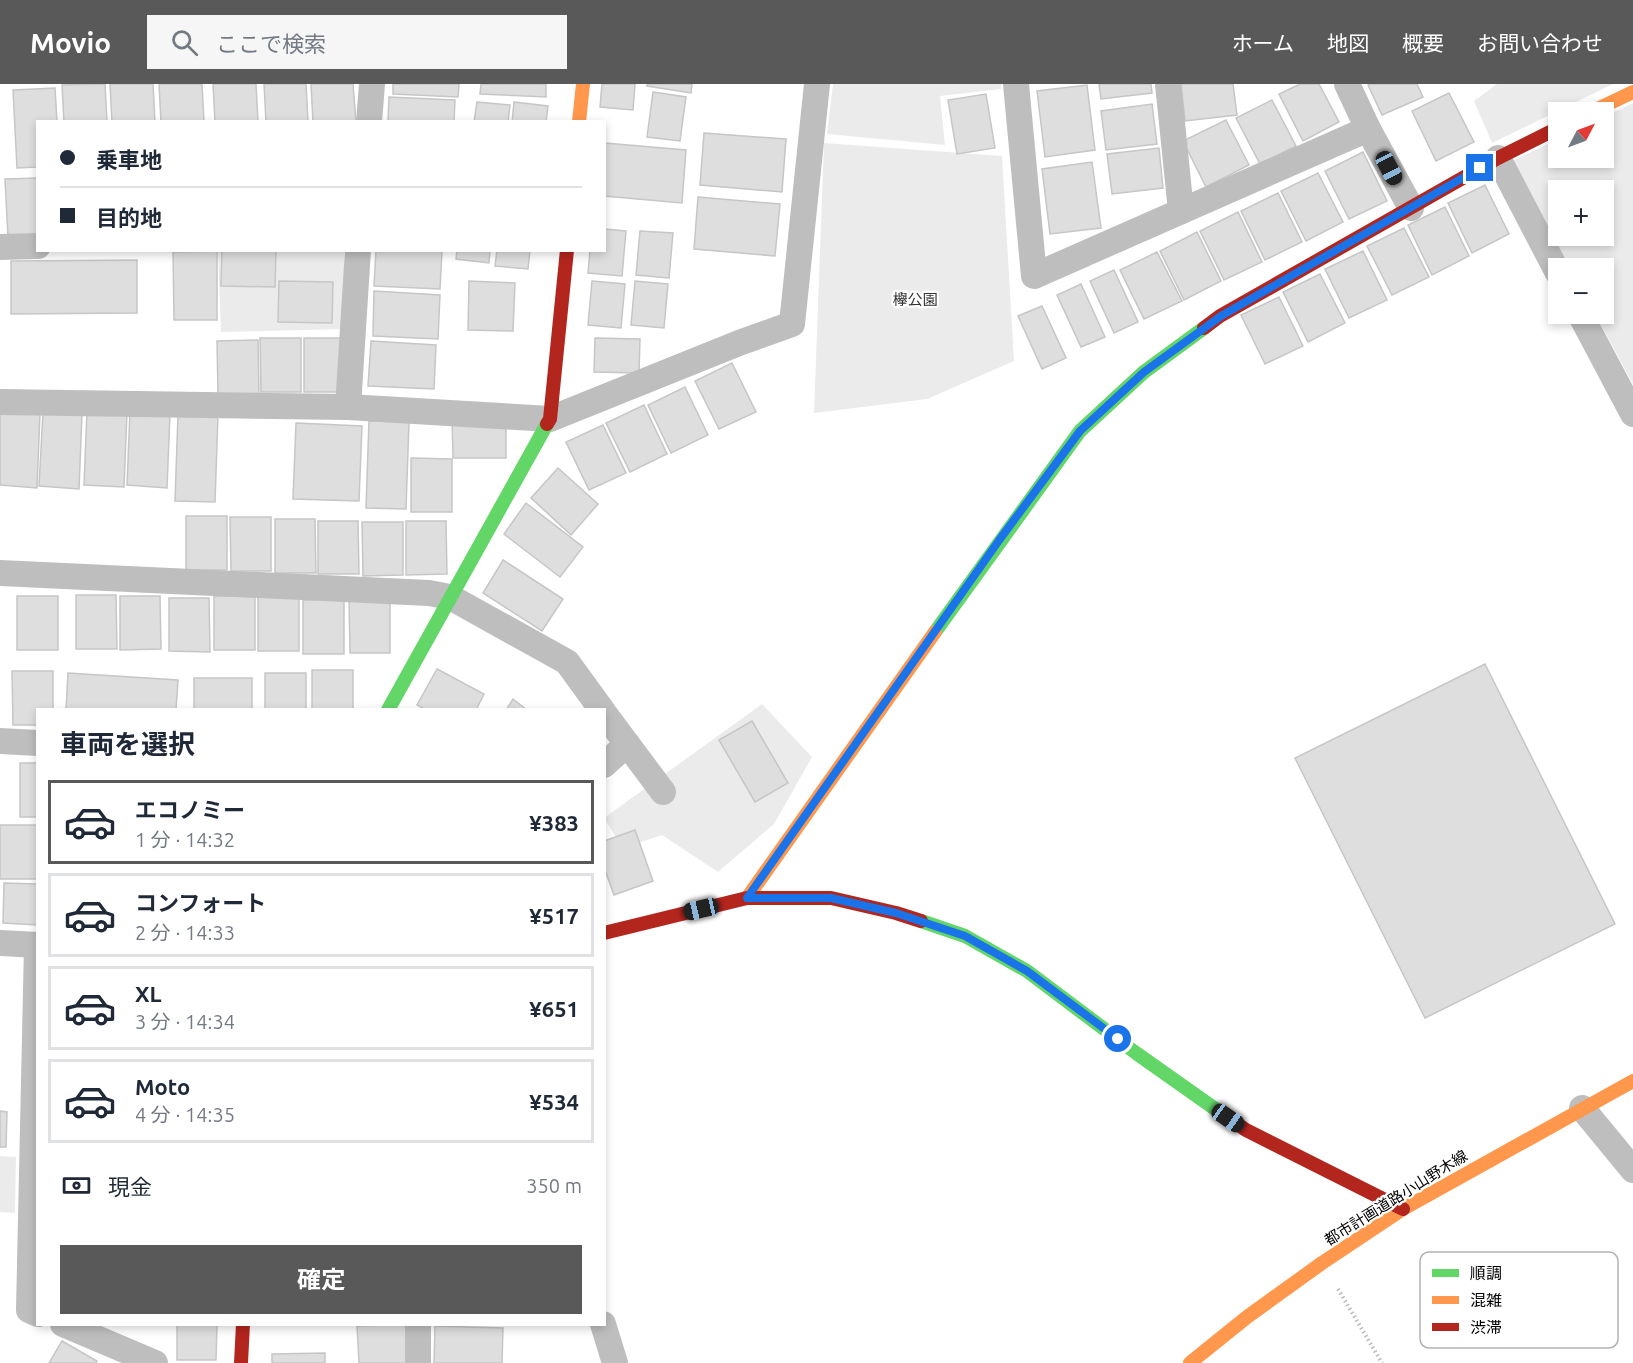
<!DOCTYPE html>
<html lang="ja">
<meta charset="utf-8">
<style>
body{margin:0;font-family:Ubuntu,"Noto Sans JP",sans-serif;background:#f6f6f7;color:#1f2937;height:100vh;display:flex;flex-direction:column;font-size:22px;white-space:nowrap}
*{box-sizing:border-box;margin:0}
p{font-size:20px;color:#747a83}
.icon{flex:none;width:33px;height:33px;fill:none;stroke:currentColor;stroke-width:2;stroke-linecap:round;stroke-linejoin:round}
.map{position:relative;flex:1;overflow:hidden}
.details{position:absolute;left:36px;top:624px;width:570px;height:618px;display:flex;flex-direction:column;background:#fff;border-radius:0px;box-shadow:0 3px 9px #0003}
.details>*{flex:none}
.guide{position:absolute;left:36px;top:36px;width:570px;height:132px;border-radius:0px;box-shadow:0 3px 9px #0003;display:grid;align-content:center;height:132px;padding:0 24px;background:#fff}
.needle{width:39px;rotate:49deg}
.fabs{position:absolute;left:1548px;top:18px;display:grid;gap:12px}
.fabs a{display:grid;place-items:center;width:66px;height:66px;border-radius:0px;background:#fff;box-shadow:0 3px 9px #0003;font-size:30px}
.end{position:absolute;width:27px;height:27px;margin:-14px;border:8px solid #1a73e8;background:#fff;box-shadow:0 0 0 3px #fff}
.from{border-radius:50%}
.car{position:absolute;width:18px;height:36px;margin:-18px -9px;border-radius:8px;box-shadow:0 0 4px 2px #0007;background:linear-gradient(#222 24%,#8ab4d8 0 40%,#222 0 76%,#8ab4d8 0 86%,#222 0)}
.guide b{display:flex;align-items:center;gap:21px;height:57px;font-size:22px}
.guide b+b{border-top:2px solid #e0e1e3}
.guide i{width:15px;height:15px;background:#1f2937}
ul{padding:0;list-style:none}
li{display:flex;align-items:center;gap:18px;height:84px;margin:0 12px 9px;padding:0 12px;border:3px solid #e0e1e3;border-radius:0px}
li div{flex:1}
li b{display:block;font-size:22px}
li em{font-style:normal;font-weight:700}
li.selected{border-color:#595959}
li>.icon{width:54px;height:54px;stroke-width:1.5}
h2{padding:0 24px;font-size:27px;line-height:72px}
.pay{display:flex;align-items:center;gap:15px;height:66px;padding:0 24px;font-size:22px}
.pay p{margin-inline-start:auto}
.cta{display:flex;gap:12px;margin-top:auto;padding:12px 24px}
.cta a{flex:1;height:69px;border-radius:0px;background:#595959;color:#fff;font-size:24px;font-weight:700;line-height:69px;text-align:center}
header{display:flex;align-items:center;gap:36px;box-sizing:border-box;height:84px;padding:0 30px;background:#595959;color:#fff}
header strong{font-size:28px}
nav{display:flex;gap:33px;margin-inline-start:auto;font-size:21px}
.search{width:420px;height:54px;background:#f6f6f7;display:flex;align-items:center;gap:15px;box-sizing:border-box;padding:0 21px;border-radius:0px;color:#747a83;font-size:22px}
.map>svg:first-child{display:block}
</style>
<header>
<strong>Movio</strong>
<div class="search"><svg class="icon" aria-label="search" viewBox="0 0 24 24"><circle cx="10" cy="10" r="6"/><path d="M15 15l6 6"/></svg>ここで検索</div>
<nav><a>ホーム</a><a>地図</a><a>概要</a><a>お問い合わせ</a></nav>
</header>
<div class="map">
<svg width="1633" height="1279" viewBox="0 0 1633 1279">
<rect width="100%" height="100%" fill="#fff"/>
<g fill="#ebebeb" fill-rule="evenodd">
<polygon points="833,0 1001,0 1001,5 940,12 945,61 827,50"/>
<polygon points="1497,0 1613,0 1492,59 1474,17"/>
<path d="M1633,19V300L1595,230H1604V184H1570L1512,77L1558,55V74H1604V33ZM1558,106H1604V152H1558Z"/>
<polygon points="824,59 1002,72 1014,277 927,315 814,329"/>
<polygon points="218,167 344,167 347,245 221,248"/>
<polygon points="762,620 812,673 774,740 718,788 662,751 623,764 604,734"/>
<polygon points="0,1072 16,1073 15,1129 0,1128"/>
</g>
<g fill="#dedede" stroke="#c6c6c6" stroke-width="1.5">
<polygon points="105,0 107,38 64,38 62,1"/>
<polygon points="110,0 153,0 155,38 112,38"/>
<polygon points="159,0 202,0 204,38 161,38"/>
<polygon points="213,0 256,0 258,38 215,38"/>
<polygon points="264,0 306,0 308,38 266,38"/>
<polygon points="311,0 353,0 356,38 313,38"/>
<polygon points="393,0 459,0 458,13 393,10"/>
<polygon points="481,0 546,0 546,13 480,10"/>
<polygon points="602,0 635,0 633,26 600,23"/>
<polygon points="647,0 692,0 691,9 647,2"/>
<polygon points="1099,0 1151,0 1152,9 1101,15"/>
<polygon points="1181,0 1233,0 1237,31 1185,37"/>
<polygon points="1300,0 1319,0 1339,38 1303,57 1279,10"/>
<polygon points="1370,0 1417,0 1423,13 1382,31 1368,1"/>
<polygon points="1087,1 1095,66 1045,73 1037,7"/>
<polygon points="55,4 57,38 38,38 38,83 17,84 13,6"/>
<polygon points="653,8 686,13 680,57 647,53"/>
<polygon points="1449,9 1474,58 1436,77 1412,27"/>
<polygon points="986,10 995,64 957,70 948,16"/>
<polygon points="389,13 455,16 454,38 388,38"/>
<polygon points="1272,16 1296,62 1260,80 1236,34"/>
<polygon points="477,18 510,21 508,38 474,38"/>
<polygon points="514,18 548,22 546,38 512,38"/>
<polygon points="1152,20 1157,60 1106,66 1101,27"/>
<polygon points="1226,36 1249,81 1206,103 1183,57"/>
<polygon points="704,49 786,55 782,108 700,101"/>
<polygon points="605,59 686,66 682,119 604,112"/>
<polygon points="1159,64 1163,104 1112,110 1107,70"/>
<polygon points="1363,68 1387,117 1349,135 1325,87"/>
<polygon points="1092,78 1101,144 1050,150 1042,85"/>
<polygon points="1318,89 1343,138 1306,157 1281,107"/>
<polygon points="38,94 38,152 8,153 5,95"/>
<polygon points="1485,101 1509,150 1472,169 1448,119"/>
<polygon points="1278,109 1302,158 1265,176 1241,127"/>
<polygon points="698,113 780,120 775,172 694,165"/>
<polygon points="1445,123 1469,172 1432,191 1408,141"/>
<polygon points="1238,128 1262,178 1224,196 1200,147"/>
<polygon points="1404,144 1429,193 1392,211 1367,162"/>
<polygon points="604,145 626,147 622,192 588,189 590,166 604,166"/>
<polygon points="640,147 673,149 669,194 636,191"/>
<polygon points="1197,148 1221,197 1184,216 1160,167"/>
<polygon points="222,166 276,166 275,203 221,202"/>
<polygon points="376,166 442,166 440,205 374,202"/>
<polygon points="457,166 490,166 489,179 456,175"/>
<polygon points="497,166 530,166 528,185 495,182"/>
<polygon points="217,167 217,236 174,236 173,168"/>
<polygon points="1363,167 1387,216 1349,234 1325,185"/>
<polygon points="1157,168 1182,217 1144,235 1120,186"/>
<polygon points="137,176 137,229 11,230 11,177"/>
<polygon points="1114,186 1138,238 1114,249 1090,197"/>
<polygon points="1320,190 1345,239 1308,258 1283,208"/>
<polygon points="279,197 333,198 332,239 278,238"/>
<polygon points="469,197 515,199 513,247 468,246"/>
<polygon points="592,197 625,200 621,244 588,241"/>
<polygon points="635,197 668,200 664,244 631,241"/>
<polygon points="1081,200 1105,253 1081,263 1057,211"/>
<polygon points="374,207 440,211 438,255 373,252"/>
<polygon points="1279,213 1303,262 1265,280 1241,231"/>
<polygon points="1042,222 1066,274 1042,285 1018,232"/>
<polygon points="260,254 301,254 301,308 261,308"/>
<rect x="304" y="254" width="41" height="54"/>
<polygon points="595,254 640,255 639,289 594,288"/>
<polygon points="258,256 259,310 218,310 217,257"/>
<polygon points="371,257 436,261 434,305 368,302"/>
<polygon points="732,279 756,328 719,345 695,297"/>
<polygon points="685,303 708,351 671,369 648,321"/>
<polygon points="644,321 667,370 630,388 606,339"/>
<polygon points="0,327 40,328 37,404 0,401"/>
<polygon points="87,327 127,328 124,403 84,401"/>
<polygon points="130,327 170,329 167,404 127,401"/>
<polygon points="43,328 82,330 79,405 39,402"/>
<polygon points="178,330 218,331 215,418 175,417"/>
<polygon points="452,333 506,334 506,374 453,374"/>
<polygon points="369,337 409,338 406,425 366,424"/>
<polygon points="296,339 362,342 359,417 293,415"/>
<polygon points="603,341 626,389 589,406 566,358"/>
<polygon points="411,374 452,375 452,428 411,428"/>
<polygon points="558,384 598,420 571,451 531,414"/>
<polygon points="526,419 583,463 560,493 504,450"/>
<rect x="186" y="432" width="41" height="54"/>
<polygon points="230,433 271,433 271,487 231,487"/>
<polygon points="275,435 315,435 316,489 275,489"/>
<polygon points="318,437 358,437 359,490 318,490"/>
<polygon points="406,437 446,437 447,490 406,491"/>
<polygon points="362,438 403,438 403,491 363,492"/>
<polygon points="503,476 563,515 542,547 483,509"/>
<polygon points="76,511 116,511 117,565 76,565"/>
<rect x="17" y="512" width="41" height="54"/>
<polygon points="120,512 160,512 161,565 120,566"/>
<rect x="214" y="512" width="41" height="54"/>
<polygon points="258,513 299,514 299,567 258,567"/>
<polygon points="169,514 209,514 210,568 169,567"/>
<polygon points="390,515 390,569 350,569 349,516"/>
<rect x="303" y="516" width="41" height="54"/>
<polygon points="1485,580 1615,840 1425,934 1295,674"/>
<polygon points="437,585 484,610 476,626 426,626 417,621"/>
<rect x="312" y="586" width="41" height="40"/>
<polygon points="12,587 53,587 53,626 38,626 38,641 13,641"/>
<polygon points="68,589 178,596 176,626 66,626"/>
<rect x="265" y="589" width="41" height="37"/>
<rect x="194" y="594" width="58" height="32"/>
<polygon points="513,615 527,626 506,626"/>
<polygon points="752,637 788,699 755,718 719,656"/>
<rect x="20" y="679" width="18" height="54"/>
<rect x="0" y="741" width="38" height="54"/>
<polygon points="635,746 653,797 614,811 604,783 604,757"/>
<polygon points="4,799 38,800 38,841 3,839"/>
<polygon points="0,1027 7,1028 6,1063 0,1063"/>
<polygon points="177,1240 217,1241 216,1276 177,1276"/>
<polygon points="407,1240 409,1279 359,1279 357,1242"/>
<polygon points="435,1242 503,1244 502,1279 434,1279"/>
<polygon points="62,1257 97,1277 96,1279 49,1279"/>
<polygon points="325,1269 325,1279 272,1279 272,1270"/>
</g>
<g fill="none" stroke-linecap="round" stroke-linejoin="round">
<polyline stroke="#b9b9b9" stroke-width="4" stroke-dasharray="1.5 3" stroke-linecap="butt" points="1338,1205 1382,1279"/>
<g stroke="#bebebe" stroke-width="26">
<polyline points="1016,0 1034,192 1368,45"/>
<polyline points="1168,0 1181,127"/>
<polyline points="1347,0 1368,45 1411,124"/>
<polyline points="369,38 372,0"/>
<polyline points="1498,74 1558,189"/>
<polyline points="0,163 38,162"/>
<polyline points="1580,230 1633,330"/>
<polyline points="0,318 348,323 550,335 739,259 792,240 817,0"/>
<polyline points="348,323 358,166"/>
<polyline points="0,489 429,509 450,513 567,578 602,626"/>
<polyline points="604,629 663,708"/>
<polyline points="0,657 38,659"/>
<polyline points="604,681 627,660"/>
<polyline points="0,859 38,861"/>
<polyline points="37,861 29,1226 38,1230"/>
<polyline points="1582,1024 1633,1086"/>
<polyline points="63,1240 155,1279"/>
<polyline points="418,1240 418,1279"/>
<polyline points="603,1240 615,1279"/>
</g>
<g stroke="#63d668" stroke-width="14">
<polyline points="935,548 1080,347 1144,288 1204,244"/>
<polyline points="388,626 547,340"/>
<polyline points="921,837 965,852 1027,887 1136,969 1221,1029"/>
</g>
<g stroke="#ff974d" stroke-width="14">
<polyline points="1591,28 1633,8"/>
<polyline points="579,38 583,0"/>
<polyline points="747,814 935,548"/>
<polyline points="1190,1279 1247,1233 1322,1179 1403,1125 1633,997"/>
</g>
<g stroke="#b3261e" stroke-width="14">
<polyline points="1204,244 1220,232 1498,74 1558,44"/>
<polyline points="547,340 550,335 567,166"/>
<polyline points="604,849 747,814 831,814 896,829 921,837"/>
<polyline points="1221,1029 1246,1046 1403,1125"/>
<polyline points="241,1279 243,1240"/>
</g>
</g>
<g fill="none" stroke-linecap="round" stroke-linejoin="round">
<polyline stroke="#1a73e8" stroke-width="8" points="1118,955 1027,887 965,852 896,829 831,814 747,814 1000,455 1080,347 1144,288 1221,232 1480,84"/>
</g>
<g text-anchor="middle" stroke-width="4.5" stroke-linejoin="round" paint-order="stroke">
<g font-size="15" fill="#313131" stroke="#fff">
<text x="915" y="221">欅公園</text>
</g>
<g font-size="15" fill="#000" stroke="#fff">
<text transform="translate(1396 1114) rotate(-32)" y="5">都市計画道路小山野木線</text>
</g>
</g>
<rect x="1420" y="1168" width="198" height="96" rx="9" fill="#fff" stroke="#b2b2b2" stroke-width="1.5"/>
<rect x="1432" y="1185" width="27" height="8" fill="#63d668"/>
<rect x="1432" y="1212" width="27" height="8" fill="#ff974d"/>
<rect x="1432" y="1239" width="27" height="8" fill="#b3261e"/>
<g font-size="16" fill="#000">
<text x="1470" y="1195">順調</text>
<text x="1470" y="1222">混雑</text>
<text x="1470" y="1249">渋滞</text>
</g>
</svg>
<div class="fabs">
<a><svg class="needle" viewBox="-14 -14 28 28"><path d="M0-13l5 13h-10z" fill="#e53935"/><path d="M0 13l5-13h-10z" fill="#747a83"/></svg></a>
<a>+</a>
<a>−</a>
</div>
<i class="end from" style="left:1118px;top:955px"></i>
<i class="end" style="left:1480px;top:84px"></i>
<i class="car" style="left:1389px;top:84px;rotate:152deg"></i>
<i class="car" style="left:701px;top:825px;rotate:257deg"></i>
<i class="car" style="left:1228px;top:1034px;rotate:125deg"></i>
<div class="guide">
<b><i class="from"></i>乗車地</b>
<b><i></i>目的地</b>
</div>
<section class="details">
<h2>車両を選択</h2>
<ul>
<li class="selected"><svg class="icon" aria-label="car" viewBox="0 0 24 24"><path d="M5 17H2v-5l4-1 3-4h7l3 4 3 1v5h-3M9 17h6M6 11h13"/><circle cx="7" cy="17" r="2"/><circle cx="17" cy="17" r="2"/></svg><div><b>エコノミー</b><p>1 分 · 14:32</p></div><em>¥383</em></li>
<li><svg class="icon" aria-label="car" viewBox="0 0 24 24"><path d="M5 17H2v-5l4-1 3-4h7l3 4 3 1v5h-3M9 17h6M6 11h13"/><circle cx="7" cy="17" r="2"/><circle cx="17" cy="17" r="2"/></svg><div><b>コンフォート</b><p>2 分 · 14:33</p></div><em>¥517</em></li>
<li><svg class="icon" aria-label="car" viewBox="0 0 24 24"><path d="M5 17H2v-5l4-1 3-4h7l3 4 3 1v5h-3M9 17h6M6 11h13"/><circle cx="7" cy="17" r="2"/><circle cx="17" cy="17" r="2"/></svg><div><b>XL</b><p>3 分 · 14:34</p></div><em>¥651</em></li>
<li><svg class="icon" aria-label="car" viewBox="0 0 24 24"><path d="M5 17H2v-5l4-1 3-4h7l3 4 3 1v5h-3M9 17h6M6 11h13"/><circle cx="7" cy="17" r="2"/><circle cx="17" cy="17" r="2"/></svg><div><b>Moto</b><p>4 分 · 14:35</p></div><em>¥534</em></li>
</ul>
<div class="pay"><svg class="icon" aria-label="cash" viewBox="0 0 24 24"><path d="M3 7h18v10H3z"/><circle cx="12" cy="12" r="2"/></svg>現金<p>350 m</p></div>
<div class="cta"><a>確定</a></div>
</section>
</div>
